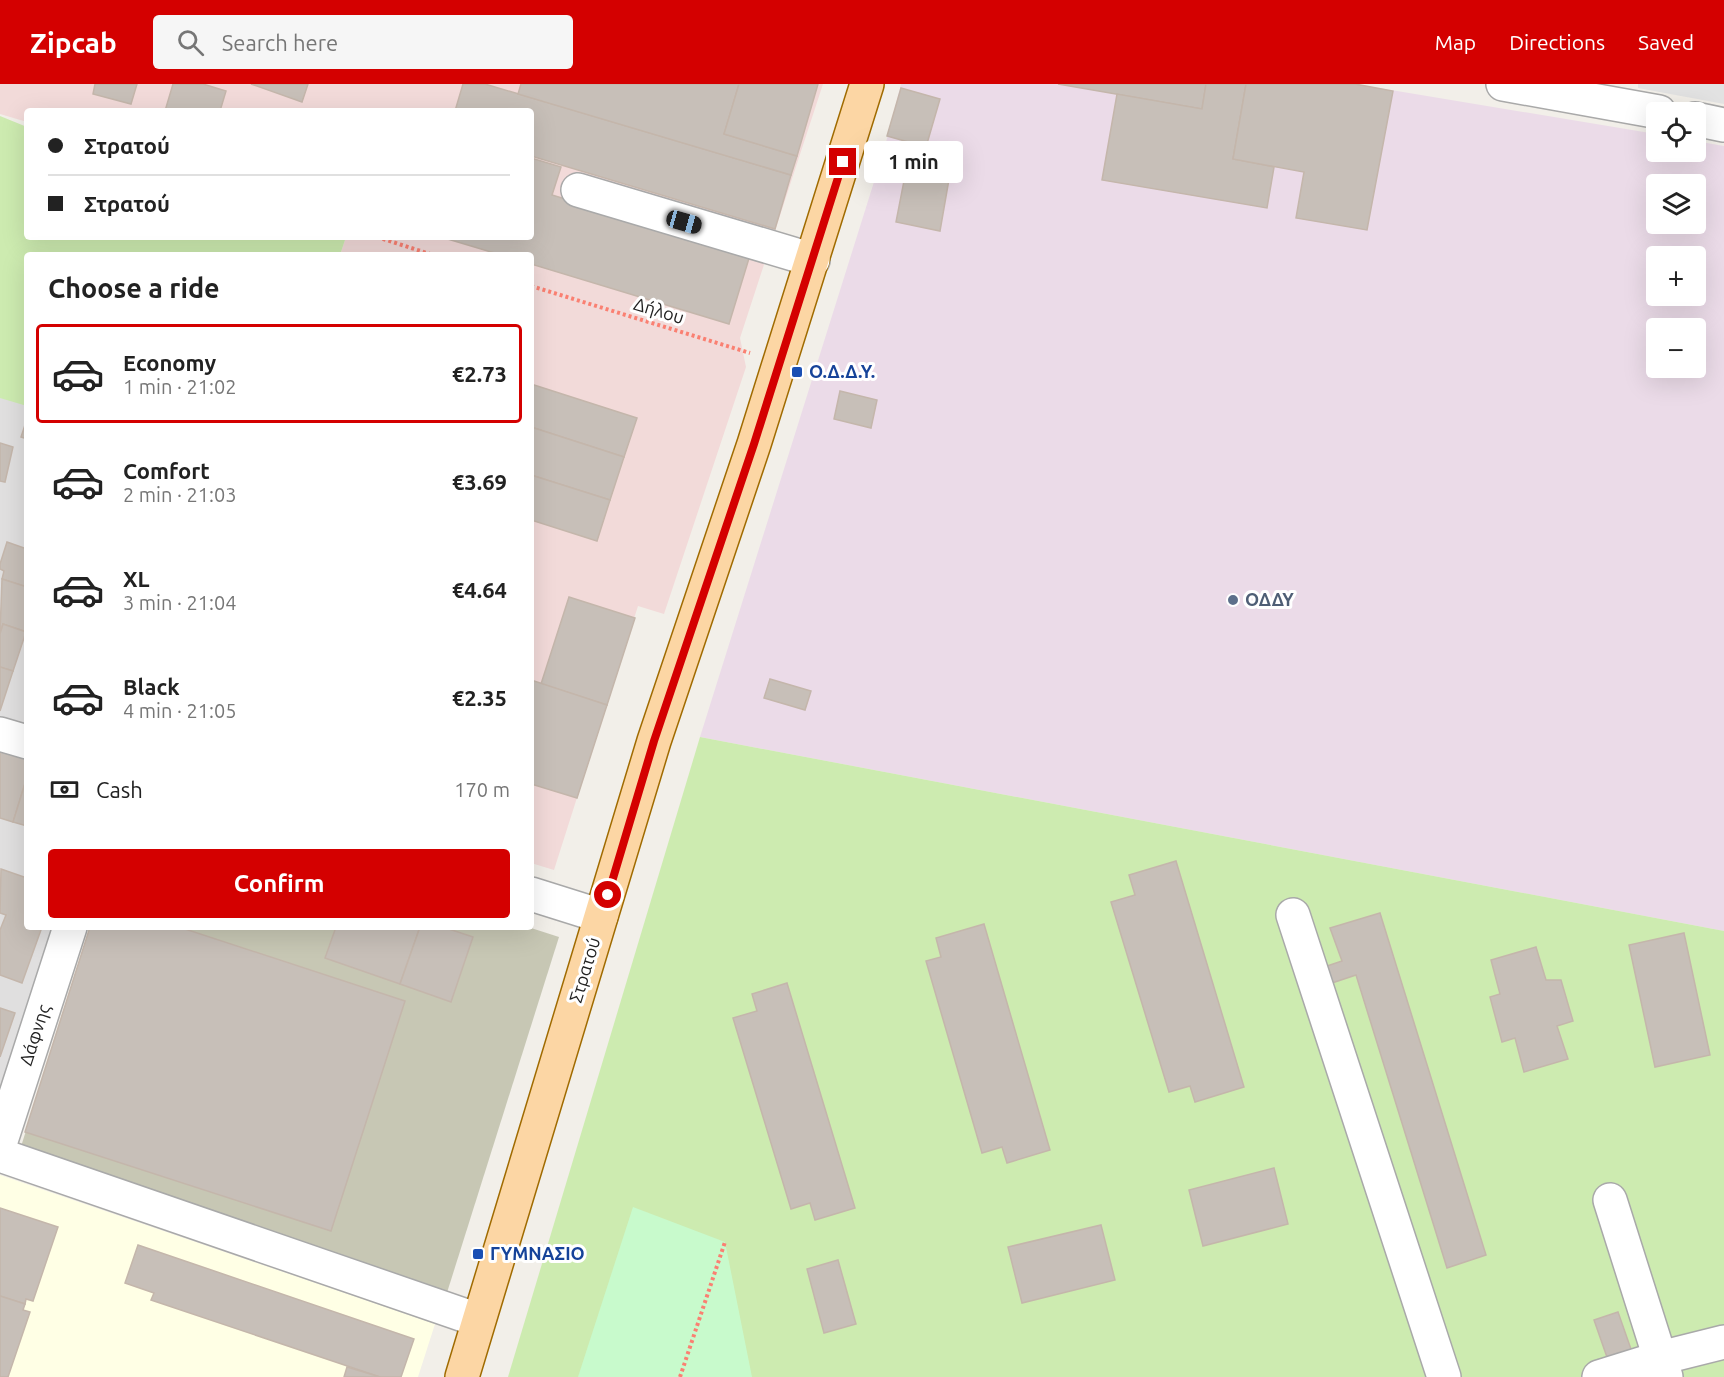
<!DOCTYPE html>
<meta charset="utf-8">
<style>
body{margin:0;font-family:Ubuntu,sans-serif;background:#f6f6f6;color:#222;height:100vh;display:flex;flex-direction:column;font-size:22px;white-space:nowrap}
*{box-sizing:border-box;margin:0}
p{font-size:20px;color:#767676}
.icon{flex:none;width:33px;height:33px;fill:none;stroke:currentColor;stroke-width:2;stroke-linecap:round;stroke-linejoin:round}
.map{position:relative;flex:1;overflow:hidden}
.panel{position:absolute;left:24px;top:168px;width:510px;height:678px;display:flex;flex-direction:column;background:#fff;border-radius:6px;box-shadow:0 6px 24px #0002}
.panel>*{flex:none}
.guide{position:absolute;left:24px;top:24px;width:510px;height:132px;border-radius:6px;box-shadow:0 6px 24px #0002;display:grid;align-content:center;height:132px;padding:0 24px;background:#fff}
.fabs{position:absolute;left:1646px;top:18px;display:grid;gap:12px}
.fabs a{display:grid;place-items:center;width:60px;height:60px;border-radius:6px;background:#fff;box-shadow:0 6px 24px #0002;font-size:30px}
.end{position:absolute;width:27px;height:27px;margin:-14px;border:8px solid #d40000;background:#fff;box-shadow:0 0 0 3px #fff}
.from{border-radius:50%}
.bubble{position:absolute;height:42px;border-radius:6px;background:#fff;box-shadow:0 6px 24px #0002;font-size:20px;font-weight:700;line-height:42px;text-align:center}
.car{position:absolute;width:18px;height:36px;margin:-18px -9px;border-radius:8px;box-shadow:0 0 4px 2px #0007;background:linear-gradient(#222 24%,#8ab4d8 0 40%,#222 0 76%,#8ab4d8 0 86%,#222 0)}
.guide b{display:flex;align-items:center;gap:21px;height:57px;font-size:22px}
.guide b+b{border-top:2px solid #e0e0e0}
.guide i{width:15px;height:15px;background:#222}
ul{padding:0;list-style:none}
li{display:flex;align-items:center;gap:18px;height:99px;margin:0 12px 9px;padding:0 12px;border:3px solid transparent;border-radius:6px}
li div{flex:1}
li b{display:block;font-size:22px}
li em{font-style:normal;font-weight:700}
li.active{border-color:#d40000}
li>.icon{width:54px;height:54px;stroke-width:1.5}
h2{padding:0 24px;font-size:27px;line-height:72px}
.pay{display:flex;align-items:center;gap:15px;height:66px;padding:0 24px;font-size:22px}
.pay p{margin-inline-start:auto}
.action{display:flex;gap:12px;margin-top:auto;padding:12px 24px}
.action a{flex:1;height:69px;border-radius:6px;background:#d40000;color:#fff;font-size:24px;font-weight:700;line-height:69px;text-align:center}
header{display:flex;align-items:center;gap:36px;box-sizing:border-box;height:84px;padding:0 30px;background:#d40000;color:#fff}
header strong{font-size:28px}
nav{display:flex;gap:33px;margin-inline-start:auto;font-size:21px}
.search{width:420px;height:54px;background:#f6f6f6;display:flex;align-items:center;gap:15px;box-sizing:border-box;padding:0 21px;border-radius:6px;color:#767676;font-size:22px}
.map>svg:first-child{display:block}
</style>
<header>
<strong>Zipcab</strong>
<div class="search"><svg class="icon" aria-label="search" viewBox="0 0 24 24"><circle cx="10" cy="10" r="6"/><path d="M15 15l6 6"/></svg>Search here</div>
<nav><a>Map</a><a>Directions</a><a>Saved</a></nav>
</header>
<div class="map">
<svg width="1724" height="1293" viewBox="0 0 1724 1293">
<rect width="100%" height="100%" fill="#f2efe9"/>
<polygon fill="#e0dfdf" points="0,313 27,321 27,843 68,843 0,1059"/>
<polygon fill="#f2dad9" points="0,0 823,0 740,254 746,283 664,530 638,522 554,786 531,779 531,171 340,171 346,153 531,153 531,27 27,27 27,38 0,30"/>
<path fill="#ebdbe8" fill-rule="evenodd" d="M901,0H1355L1656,50V68H1695V57L1724,62V847L700,653L884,66ZM1656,100H1695V140H1656ZM1656,172H1695V212H1656ZM1656,244H1695V284H1656Z"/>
<polygon fill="#ffffe5" points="0,1091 435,1240 418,1293 0,1293"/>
<polygon fill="#c7c7b4" points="90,843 528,843 559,853 445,1215 19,1069"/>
<g fill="#cdebb0">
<polygon points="0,32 27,43 27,153 346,153 340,171 27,171 27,322 0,314"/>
<polygon points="700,653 1724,847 1724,1293 508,1293"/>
</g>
<polygon fill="#c8facc" points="633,1123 725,1158 752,1293 578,1293"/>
<polygon fill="#e2e2e2" points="1638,0 1724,0 1724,20 1638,4"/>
<g fill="#c7bfb8" stroke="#c4b6ab" stroke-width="1.5">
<polygon points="95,0 137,0 131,20 93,10"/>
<polygon points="173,0 203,0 226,7 220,27 165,27"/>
<polygon points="251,0 308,0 302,18"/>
<polygon points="463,0 485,0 791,91 775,145 531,72 531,27 455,27"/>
<polygon points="521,0 739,0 724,50 797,72 791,91 518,10"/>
<polygon points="739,0 818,0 797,72 724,50"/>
<polygon points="1058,0 1206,0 1202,25"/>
<polygon points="1206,0 1246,0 1233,75 1274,83 1267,124 1102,96 1117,10 1202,25"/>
<polygon points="1246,0 1355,0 1393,7 1367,146 1296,134 1304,88 1233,75"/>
<polygon points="901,4 940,15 926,63 887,52"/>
<polygon points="909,71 952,78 940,147 896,138"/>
<polygon points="531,74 561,83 552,111 750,171 729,240 531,180 531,171 501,171 441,153 531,153"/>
<polygon points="531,300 637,334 624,373 531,343"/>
<polygon points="840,307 877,316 871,344 834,335"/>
<polygon points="27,335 27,355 21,353"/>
<polygon points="531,343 624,373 610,416 531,391"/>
<polygon points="0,359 13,363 5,398 0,397"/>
<polygon points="531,391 610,416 597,457 531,436"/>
<polygon points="7,458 27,465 27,503 2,495 4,487 0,485 0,480"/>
<polygon points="2,495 27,503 27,548 3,540 0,550"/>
<polygon points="569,513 635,534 607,621 541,600"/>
<polygon points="3,540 26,548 13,587 0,583 0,550"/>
<polygon points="0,583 13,587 0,627"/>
<polygon points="770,595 811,607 805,626 764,614"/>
<polygon points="531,596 607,621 577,714 531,700"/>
<polygon points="0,663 27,671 27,693 13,738 0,734"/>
<polygon points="27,693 27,742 13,738"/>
<polygon points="1176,777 1244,1003 1195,1018 1190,1002 1169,1008 1111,818 1135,811 1129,791"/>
<polygon points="1,785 27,794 27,843 42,843 22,899 0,891 0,846 6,831 0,829"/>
<polygon points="1380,829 1486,1171 1447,1184 1356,891 1332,899 1327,882 1342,877 1330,844"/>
<polygon points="984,840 1050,1066 1007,1079 1002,1063 982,1069 926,877 941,873 936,854"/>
<polygon points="90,843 179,843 405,917 331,1147 25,1048"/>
<polygon points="336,843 420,843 400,900 325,874"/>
<polygon points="420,843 443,843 473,853 451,918 400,900"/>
<polygon points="1684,849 1710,971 1655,983 1629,861"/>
<polygon points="1536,863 1546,896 1561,896 1573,937 1557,942 1568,975 1524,988 1515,954 1502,958 1490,913 1500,910 1491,876"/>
<polygon points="787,899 855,1124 815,1136 810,1119 791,1125 733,934 757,927 752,910"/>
<polygon points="0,924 15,929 0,973"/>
<polygon points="1274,1084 1288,1140 1203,1162 1189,1106"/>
<polygon points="0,1124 58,1143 33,1217 26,1215 25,1220 0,1212"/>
<polygon points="1101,1141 1115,1196 1022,1219 1008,1163"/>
<polygon points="138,1161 414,1255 401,1293 380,1293 151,1216 154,1209 125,1199"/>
<polygon points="838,1176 856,1240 824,1249 807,1185"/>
<polygon points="0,1212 25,1220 23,1226 30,1228 8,1293 0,1293"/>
<polygon points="1618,1228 1632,1268 1608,1276 1594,1236"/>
<polygon points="347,1283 380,1293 344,1293"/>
</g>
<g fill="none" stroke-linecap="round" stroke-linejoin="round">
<defs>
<g id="minor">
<polyline points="1503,0 1659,28"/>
<polyline points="1695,35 1724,41"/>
<polyline points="578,106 813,176"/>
<polyline points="0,650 27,658"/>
<polyline points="531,810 601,832"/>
<polyline points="1293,831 1444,1293"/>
<polyline points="0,1060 70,843"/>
<polyline points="0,1071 478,1236"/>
<polyline points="1610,1116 1666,1293"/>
<polyline points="1599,1293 1660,1274 1724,1258"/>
</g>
<polyline id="major" points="462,1293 654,657 754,360 867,0"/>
</defs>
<use href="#minor" stroke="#a9a9a9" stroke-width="36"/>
<use href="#major" stroke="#a06b00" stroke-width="36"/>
<g stroke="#fa8072" stroke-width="4" stroke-dasharray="3 3" stroke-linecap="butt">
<polyline points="26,41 27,41"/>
<polyline points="377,153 433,171"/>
<polyline points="531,202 750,269"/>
<polyline points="680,1293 725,1158"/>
</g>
<use href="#minor" stroke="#fff" stroke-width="33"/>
<use href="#major" stroke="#fcd6a4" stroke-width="33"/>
</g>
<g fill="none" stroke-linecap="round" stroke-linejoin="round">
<polyline stroke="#d40000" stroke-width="8" points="608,811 654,657 754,360 843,78"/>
</g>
<g fill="#1a4fb4" stroke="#fff" stroke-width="2">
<rect x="791" y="282" width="12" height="12" rx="3"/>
<rect x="472" y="1164" width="12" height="12" rx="3"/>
</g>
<circle fill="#5c6f8a" stroke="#fff" stroke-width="2" cx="1233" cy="516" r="6"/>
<g text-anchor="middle" stroke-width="6" stroke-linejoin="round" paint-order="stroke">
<g font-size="18" fill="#222" stroke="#fff">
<text transform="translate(659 227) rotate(17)" y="6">Δήλου</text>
<text transform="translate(585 886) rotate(-73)" y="6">Στρατού</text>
<text transform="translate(35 951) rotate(-72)" y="6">Δάφνης</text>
</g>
<g font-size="18" font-weight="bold" fill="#164399" stroke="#fff" text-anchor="start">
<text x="809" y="294">Ο.Δ.Δ.Υ.</text>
<text x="490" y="1176">ΓΥΜΝΑΣΙΟ</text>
</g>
<g font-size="18" font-weight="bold" fill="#4e5e75" stroke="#fff" text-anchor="start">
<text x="1245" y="522">ΟΔΔΥ</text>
</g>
</g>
</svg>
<div class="fabs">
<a><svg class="icon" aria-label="locate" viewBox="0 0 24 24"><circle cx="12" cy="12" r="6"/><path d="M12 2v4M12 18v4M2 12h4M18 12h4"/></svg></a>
<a><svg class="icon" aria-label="layers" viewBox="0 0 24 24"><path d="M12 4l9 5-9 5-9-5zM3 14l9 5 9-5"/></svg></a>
<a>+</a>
<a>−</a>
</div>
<i class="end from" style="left:608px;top:811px"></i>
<i class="end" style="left:843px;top:78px"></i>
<div class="bubble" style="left:864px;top:57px;width:99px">1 min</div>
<i class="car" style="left:684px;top:138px;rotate:106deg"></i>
<div class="guide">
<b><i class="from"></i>Στρατού</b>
<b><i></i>Στρατού</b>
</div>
<section class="panel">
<h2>Choose a ride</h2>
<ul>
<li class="active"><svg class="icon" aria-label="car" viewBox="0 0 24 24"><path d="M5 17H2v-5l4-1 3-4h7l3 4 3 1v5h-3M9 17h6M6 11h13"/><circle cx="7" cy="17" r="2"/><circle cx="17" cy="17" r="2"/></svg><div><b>Economy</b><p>1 min · 21:02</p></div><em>€2.73</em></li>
<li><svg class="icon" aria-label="car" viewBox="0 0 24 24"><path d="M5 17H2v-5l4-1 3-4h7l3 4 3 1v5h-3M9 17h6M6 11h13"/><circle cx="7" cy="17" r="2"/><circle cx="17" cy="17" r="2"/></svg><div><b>Comfort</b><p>2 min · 21:03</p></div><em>€3.69</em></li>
<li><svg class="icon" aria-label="car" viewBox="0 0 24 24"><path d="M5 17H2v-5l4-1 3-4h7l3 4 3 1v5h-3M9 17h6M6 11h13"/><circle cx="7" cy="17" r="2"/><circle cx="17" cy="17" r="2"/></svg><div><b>XL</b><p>3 min · 21:04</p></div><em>€4.64</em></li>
<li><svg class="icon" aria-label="car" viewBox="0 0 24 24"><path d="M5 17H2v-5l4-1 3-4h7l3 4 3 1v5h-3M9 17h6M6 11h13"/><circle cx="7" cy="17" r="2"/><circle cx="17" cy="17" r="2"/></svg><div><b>Black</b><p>4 min · 21:05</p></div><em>€2.35</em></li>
</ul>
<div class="pay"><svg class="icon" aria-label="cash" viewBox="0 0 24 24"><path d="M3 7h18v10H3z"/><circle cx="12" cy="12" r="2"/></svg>Cash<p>170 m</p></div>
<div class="action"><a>Confirm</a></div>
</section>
</div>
